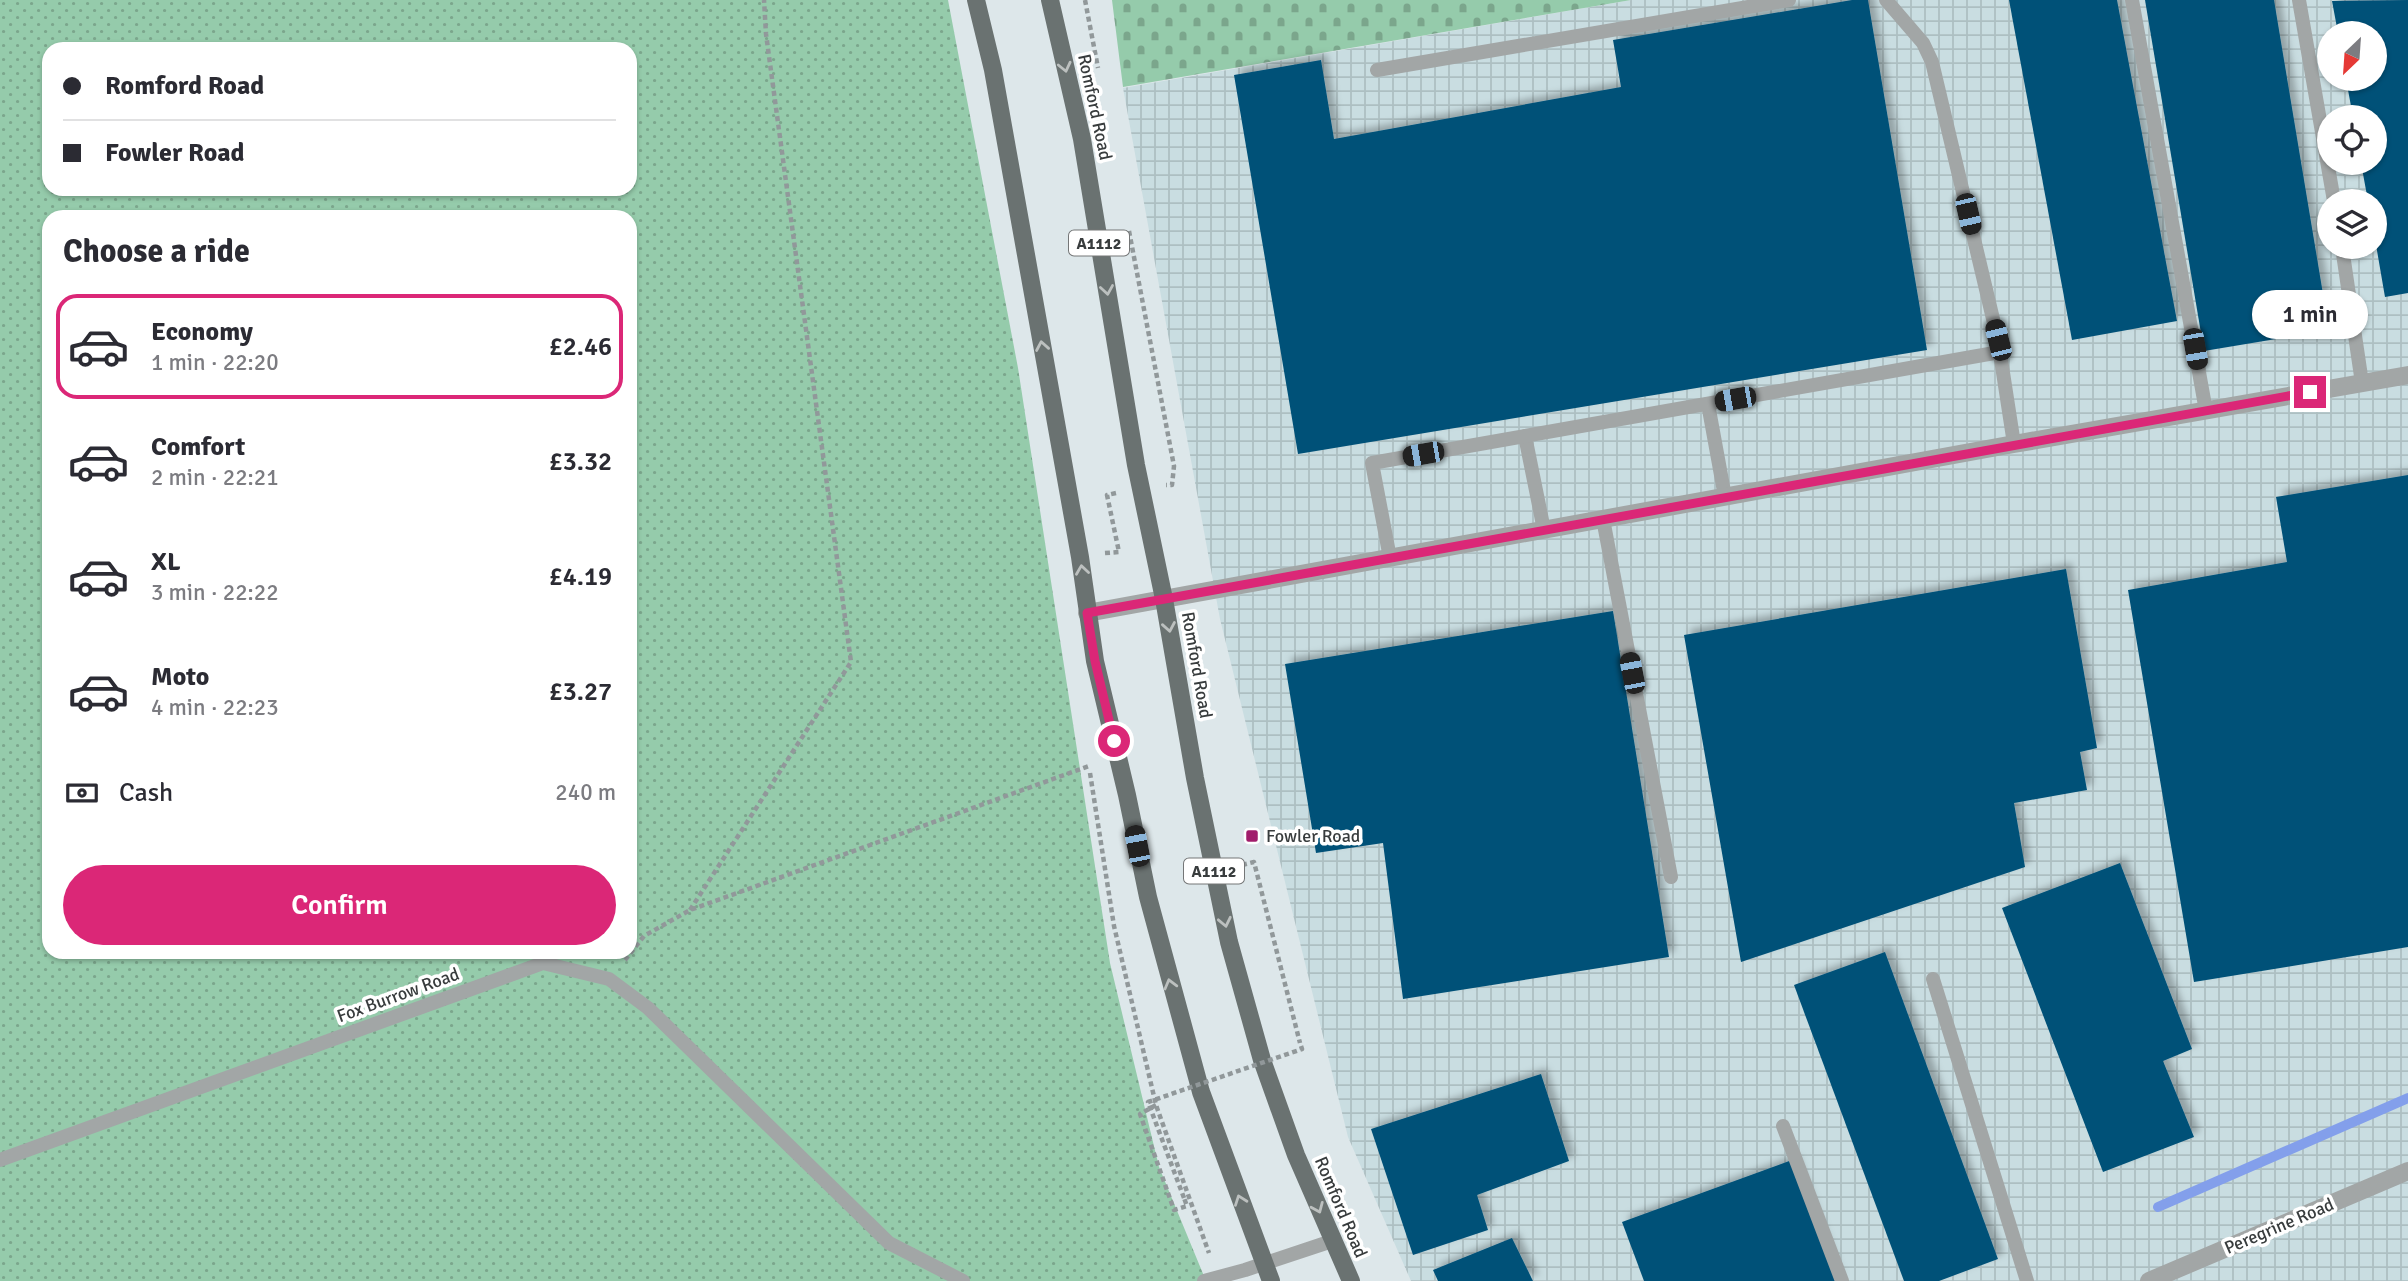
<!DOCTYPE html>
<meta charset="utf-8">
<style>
body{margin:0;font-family:Signika,sans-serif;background:#f2f2f3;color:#2b2b33;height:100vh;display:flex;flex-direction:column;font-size:26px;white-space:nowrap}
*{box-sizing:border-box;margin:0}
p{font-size:23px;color:#7c7c81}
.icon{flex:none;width:38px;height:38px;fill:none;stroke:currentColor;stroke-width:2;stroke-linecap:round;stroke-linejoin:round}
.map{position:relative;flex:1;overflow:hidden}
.panel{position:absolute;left:42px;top:210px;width:595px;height:749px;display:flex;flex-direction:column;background:#fff;border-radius:21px;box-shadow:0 2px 5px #0004}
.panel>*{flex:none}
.guide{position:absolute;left:42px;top:42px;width:595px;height:154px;border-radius:21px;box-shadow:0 2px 5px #0004;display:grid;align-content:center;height:154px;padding:0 21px;background:#fff}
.needle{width:46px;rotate:205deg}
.buttons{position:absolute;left:2317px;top:21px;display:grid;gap:14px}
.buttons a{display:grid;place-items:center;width:70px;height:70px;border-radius:50%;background:#fff;box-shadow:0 2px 5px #0004;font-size:35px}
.end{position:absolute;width:32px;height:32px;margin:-16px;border:9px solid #db2777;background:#fff;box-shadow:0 0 0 4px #fff}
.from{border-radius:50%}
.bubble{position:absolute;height:49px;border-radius:24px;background:#fff;box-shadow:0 2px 5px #0004;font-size:23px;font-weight:600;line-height:49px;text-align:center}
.car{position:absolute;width:21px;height:42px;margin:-21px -10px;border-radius:9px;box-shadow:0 0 5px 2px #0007;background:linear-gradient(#222 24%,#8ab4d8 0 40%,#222 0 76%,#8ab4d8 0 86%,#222 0)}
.guide b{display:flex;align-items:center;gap:24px;height:66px;font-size:26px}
.guide b+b{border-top:2px solid #e1e1e2}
.guide i{width:18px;height:18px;background:#2b2b33}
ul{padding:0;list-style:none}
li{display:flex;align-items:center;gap:21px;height:105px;margin:0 14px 10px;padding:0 7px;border:4px solid transparent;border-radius:21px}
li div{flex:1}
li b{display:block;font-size:26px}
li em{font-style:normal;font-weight:600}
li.selected{border-color:#db2777}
li>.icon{width:63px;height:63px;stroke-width:1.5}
h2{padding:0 21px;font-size:32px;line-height:84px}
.pay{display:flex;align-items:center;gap:18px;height:77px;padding:0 21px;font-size:26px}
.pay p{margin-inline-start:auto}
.cta{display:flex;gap:14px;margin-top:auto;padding:14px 21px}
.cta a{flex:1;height:80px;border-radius:42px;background:#db2777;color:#fff;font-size:28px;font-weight:600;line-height:80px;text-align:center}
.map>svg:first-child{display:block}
</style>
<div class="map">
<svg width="2408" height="1281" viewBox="0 0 2408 1281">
<defs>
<pattern id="industrial-grid" width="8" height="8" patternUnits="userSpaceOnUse" patternTransform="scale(1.75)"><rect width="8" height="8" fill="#c9dde1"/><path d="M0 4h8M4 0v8" fill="none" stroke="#adbfc2"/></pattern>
<pattern id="grass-dots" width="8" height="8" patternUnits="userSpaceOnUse" patternTransform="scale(1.75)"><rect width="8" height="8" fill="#95cbab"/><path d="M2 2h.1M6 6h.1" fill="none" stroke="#7ba68c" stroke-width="1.8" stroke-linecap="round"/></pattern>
<pattern id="cemetery-stones" width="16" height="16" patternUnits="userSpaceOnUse" patternTransform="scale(1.75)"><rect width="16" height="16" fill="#95cbab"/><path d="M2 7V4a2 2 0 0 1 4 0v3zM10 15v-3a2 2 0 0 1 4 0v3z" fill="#7ba68c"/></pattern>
<filter id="shadow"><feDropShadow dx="6" dy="-6" stdDeviation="3.5" flood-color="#0004"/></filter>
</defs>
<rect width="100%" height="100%" fill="#dde7ea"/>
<path fill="url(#industrial-grid)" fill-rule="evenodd" d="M1631,0H2408V1281H1411L1348,1137L1220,619L1123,88ZM2329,33H2375V79H2329ZM2329,117H2375V163H2329ZM2329,201H2375V247H2329Z"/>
<path fill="url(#grass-dots)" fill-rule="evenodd" d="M0,0H948L1018,368L1110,963L1159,1167L1206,1281H0ZM49,49H630V189H49ZM49,217H630V952H49Z"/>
<polygon fill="url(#cemetery-stones)" points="1112,0 1631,0 1123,87"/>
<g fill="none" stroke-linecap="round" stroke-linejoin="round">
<polyline stroke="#839feb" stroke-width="10" points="2158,1207 2408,1098"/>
</g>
<g fill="#065178" filter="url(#shadow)">
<polygon points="1852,0 1868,0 1927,350 1298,454 1234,75 1321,60 1334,139 1621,87 1613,40"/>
<polygon points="2009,0 2117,0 2177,321 2072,340"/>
<polygon points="2145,0 2274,0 2329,330 2204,351"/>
<polygon points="2408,0 2408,293 2385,297 2375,239 2375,201 2368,201 2361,163 2375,163 2375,117 2353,117 2346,79 2375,79 2375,33 2338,33 2332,1"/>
<polygon points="2408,475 2408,947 2194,982 2128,590 2287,562 2276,497"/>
<polygon points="2066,569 2097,748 2080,752 2087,790 2014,803 2025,867 1741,962 1684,635"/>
<polygon points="1613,611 1669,957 1403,999 1383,843 1316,853 1285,664"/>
<polygon points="2120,863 2192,1049 2163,1061 2194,1137 2103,1172 2002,908"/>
<polygon points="1885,952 1998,1259 1939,1281 1904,1281 1794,985"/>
<polygon points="1541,1074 1569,1161 1477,1195 1488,1230 1413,1255 1371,1129"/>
<polygon points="1792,1160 1837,1281 1644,1281 1622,1222"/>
<polygon points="1512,1238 1533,1281 1438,1281 1433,1270"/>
</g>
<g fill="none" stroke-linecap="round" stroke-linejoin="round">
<g stroke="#91989a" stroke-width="4.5" stroke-dasharray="5 3.5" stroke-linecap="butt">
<polyline points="1085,0 1098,68"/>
<polyline points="1129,231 1174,466 1172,485 1166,485"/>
<polyline points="1105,553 1119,552 1107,495 1116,493"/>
<polyline points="1090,773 1114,926 1156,1105 1209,1253"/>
<polyline points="1242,865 1254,862 1300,1043"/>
<polyline points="690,910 851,662 766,34 764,0"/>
<polyline points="625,960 644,936 690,910 1089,766"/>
<polyline points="1156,1105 1140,1114 1174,1210 1187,1206 1184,1198"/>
</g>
<g stroke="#a2a6a6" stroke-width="14">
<polyline points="1886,0 1923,43 1932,62 1998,340 2014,444"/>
<polyline points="2132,0 2206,411"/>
<polyline points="2299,0 2334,201"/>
<polyline points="1377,70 1789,0"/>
<polyline points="2342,247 2362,383"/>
<polyline points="1708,404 1725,497"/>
<polyline points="1525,436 1544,530"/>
<polyline points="1603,519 1671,877"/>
<polyline points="1390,558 1372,463 2000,352"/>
<polyline points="1933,979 2027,1281"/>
<polyline points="1783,1126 1842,1281"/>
<polyline points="0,1160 543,963 609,979 648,1008 889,1243 963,1281"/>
<polyline points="1204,1281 1245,1270 1332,1241"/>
</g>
<g stroke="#a2a6a6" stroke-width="18">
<polyline points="1087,613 2014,444 2408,375"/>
<polyline points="2149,1281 2408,1171"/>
</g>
<g stroke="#6a7271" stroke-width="18">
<polyline points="976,0 993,70 1080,557 1095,661 1127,795 1148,897 1201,1092 1271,1281"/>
<polyline points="1050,0 1082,139 1136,465 1164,599 1195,778 1229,942 1262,1060 1296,1155 1351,1281"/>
</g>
<polyline stroke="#91989a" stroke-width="4.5" stroke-dasharray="5 3.5" stroke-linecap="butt" points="1184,1198 1148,1102 1302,1049 1300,1043"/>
</g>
<defs><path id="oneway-chevron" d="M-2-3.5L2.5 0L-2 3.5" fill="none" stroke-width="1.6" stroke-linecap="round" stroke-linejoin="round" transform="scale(1.75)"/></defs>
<g stroke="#bcc0bf">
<use href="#oneway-chevron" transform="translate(1065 67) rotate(77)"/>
<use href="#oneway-chevron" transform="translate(1107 290) rotate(81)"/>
<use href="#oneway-chevron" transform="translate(1042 346) rotate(-100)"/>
<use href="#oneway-chevron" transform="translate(1082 570) rotate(-98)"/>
<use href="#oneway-chevron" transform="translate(1169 627) rotate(80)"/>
<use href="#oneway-chevron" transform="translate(1225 922) rotate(78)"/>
<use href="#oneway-chevron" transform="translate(1170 984) rotate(-105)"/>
<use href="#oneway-chevron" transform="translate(1240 1200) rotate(-110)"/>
<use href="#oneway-chevron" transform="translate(1318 1208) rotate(67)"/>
</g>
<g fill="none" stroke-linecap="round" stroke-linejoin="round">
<polyline stroke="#db2777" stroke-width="9" points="1114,741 1095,661 1087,613 2310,392"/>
</g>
<rect fill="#a11d6b" stroke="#fff" stroke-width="2.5" x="1245" y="829" width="14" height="14" rx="3.5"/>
<g text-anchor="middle" stroke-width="7" stroke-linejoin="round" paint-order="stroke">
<g fill="#fff" stroke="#747677" stroke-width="2">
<rect x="1069" y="230.5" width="60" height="25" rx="5"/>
<rect x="1184" y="858.5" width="60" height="25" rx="5"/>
</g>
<g font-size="16" font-weight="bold" fill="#383c3d">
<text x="1099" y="249">A1112</text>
<text x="1214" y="877">A1112</text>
</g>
<g font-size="18" fill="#383c3d" stroke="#fff">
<text transform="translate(1095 107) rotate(78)" y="6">Romford Road</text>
<text transform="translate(1197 665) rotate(80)" y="6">Romford Road</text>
<text transform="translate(398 995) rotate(-20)" y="6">Fox Burrow Road</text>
<text transform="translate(1341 1207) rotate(67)" y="6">Romford Road</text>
<text transform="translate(2279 1226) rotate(-23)" y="6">Peregrine Road</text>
</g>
<g font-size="18" fill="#383c3d" stroke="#fff" text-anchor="start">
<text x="1266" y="842">Fowler Road</text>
</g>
</g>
</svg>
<div class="buttons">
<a><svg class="needle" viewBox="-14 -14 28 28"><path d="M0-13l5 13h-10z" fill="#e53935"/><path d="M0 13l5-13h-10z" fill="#7c7c81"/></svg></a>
<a><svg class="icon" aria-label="locate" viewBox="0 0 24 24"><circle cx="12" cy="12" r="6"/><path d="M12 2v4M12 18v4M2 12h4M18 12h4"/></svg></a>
<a><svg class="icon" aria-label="layers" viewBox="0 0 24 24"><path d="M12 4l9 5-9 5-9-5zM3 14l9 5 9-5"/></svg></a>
</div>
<i class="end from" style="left:1114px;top:741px"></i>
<i class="end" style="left:2310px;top:392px"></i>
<div class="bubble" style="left:2252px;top:290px;width:116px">1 min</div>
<i class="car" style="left:1968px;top:214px;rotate:167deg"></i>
<i class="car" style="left:1998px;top:340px;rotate:346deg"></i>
<i class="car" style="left:2195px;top:349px;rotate:170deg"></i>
<i class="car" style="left:1735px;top:399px;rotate:260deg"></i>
<i class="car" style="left:1423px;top:454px;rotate:260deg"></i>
<i class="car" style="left:1632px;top:673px;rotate:349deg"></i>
<i class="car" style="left:1137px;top:846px;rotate:349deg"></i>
<div class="guide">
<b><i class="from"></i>Romford Road</b>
<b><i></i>Fowler Road</b>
</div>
<section class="panel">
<h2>Choose a ride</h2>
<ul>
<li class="selected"><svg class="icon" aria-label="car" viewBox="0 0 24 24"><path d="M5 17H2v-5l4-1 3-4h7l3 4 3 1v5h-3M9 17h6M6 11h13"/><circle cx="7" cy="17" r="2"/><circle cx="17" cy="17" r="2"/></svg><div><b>Economy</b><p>1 min · 22:20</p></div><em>£2.46</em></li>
<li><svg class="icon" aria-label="car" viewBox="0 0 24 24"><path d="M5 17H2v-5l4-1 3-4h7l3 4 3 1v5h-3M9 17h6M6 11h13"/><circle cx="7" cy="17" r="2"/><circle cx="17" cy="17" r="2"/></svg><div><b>Comfort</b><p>2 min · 22:21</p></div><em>£3.32</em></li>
<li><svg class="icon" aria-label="car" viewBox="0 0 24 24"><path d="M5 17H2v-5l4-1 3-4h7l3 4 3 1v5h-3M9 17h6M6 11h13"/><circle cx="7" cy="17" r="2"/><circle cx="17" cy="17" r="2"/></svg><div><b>XL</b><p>3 min · 22:22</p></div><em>£4.19</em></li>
<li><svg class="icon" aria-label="car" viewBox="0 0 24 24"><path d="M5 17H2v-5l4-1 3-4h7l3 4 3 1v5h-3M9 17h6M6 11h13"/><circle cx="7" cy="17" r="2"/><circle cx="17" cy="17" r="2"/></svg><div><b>Moto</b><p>4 min · 22:23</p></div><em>£3.27</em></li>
</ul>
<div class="pay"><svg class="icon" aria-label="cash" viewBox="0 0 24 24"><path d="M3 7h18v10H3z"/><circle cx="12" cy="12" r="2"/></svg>Cash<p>240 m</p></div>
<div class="cta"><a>Confirm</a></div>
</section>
</div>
